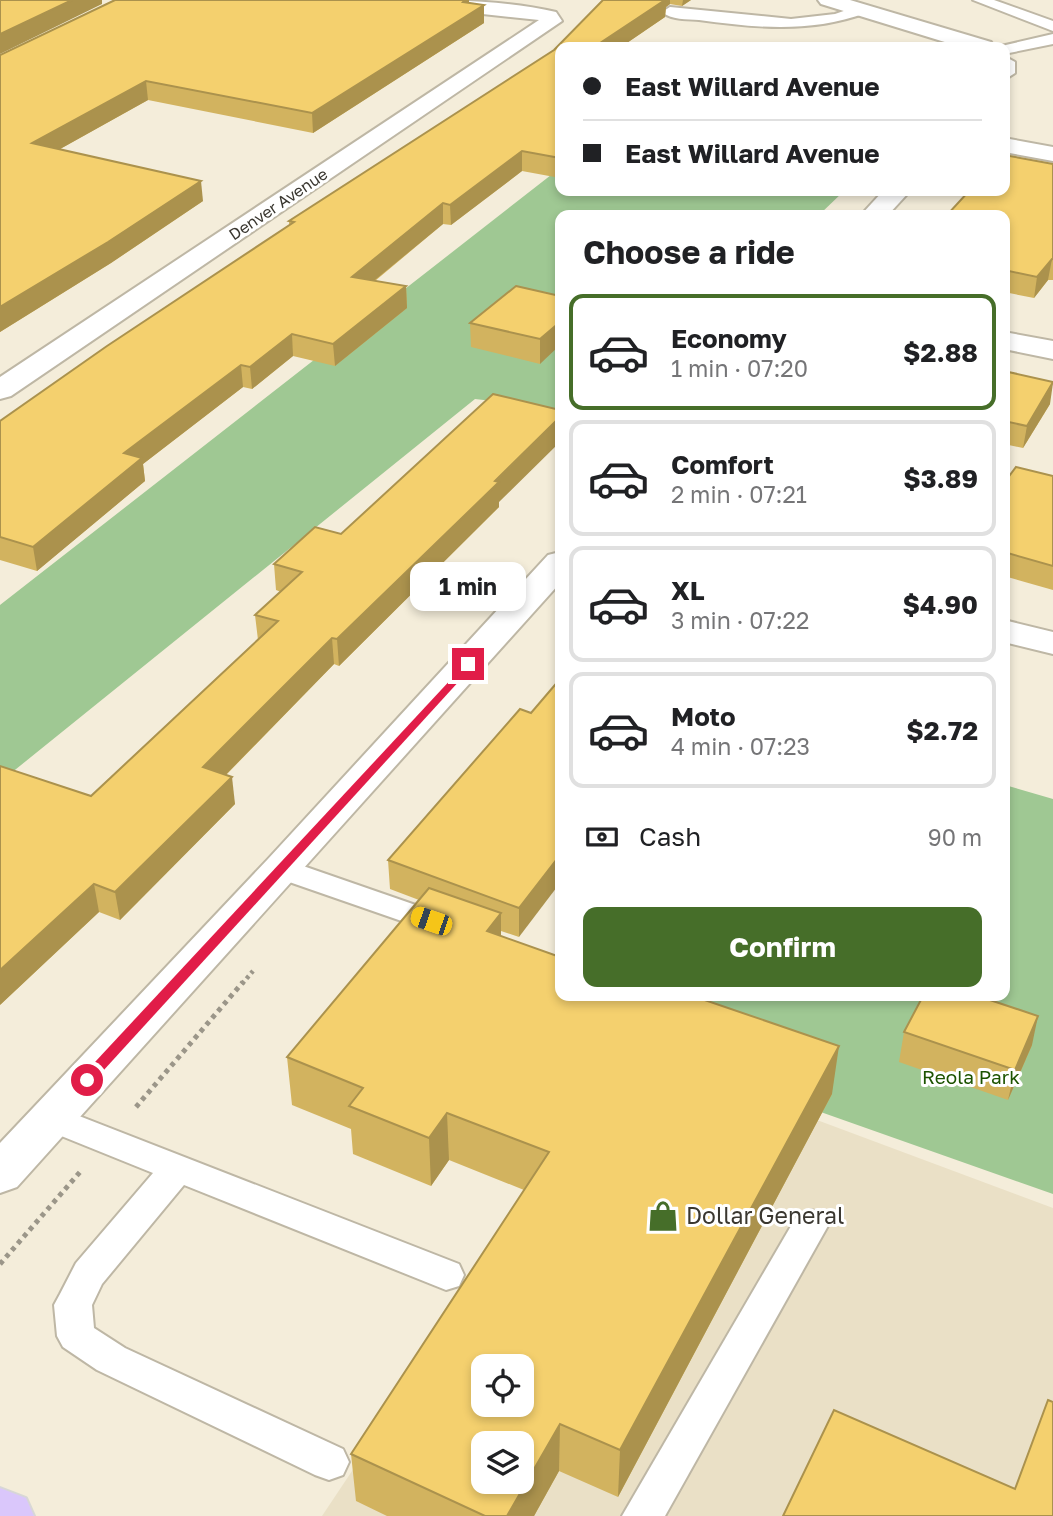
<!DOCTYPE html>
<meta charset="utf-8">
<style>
body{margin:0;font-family:"Golos Text",sans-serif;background:#f6f6f6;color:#202124;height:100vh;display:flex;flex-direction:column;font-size:26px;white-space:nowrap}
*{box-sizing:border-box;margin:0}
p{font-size:23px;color:#757577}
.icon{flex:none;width:38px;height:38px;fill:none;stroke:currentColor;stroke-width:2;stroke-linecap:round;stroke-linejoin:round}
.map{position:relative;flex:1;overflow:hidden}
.sheet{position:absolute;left:555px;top:210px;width:455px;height:791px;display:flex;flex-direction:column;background:#fff;border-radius:14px;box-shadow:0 4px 10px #0003}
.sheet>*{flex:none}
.top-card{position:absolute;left:555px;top:42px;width:455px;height:154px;border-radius:14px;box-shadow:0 4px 10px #0003;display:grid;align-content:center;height:154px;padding:0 28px;background:#fff}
.fabs{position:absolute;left:471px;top:1354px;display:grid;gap:14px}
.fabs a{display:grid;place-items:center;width:63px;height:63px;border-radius:14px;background:#fff;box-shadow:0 4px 10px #0003;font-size:35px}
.end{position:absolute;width:32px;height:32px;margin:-16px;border:9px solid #e11d48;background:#fff;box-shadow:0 0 0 4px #fff}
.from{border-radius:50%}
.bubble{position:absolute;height:49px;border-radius:14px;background:#fff;box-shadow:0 4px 10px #0003;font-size:23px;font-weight:700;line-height:49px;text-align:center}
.car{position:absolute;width:21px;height:42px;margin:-21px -10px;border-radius:9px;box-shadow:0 0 5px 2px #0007;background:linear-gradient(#f5c518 24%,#345 0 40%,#f5c518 0 76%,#345 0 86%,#f5c518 0)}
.top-card b{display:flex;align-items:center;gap:24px;height:66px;font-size:26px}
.top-card b+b{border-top:2px solid #e0e0e0}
.top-card i{width:18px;height:18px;background:#202124}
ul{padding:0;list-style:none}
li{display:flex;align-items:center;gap:21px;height:116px;margin:0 14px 10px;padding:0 14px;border:4px solid #e0e0e0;border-radius:14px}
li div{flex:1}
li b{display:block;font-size:26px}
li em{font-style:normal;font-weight:700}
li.current{border-color:#466e29}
li>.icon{width:63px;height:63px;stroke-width:1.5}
h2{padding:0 28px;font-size:32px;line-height:84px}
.pay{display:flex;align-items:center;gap:18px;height:77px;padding:0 28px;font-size:26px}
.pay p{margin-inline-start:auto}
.action{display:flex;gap:14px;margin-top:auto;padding:14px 28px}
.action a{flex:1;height:80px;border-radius:14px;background:#466e29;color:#fff;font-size:28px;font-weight:700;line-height:80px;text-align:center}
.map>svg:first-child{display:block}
</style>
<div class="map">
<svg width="1053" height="1516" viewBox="0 0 1053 1516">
<rect width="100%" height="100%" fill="#f4edda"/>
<path fill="#eae0c6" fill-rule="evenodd" d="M632,1051L1053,1208V1516H322ZM483,1367H522V1405H483ZM483,1444H522V1482H483Z"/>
<g fill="#9fc893">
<polygon points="560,168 560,191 844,191 819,215 560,215 560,409 475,399 0,782 0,605"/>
<polygon points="1005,785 1053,799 1053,1194 662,1056 698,996 1004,996"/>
</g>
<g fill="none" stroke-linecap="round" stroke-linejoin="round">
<defs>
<g id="lane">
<polygon points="973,0 994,0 1053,21 1053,31"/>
<path d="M861,5L866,7V13C810,33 757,28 699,20C687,19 671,20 662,12L670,7L791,19L835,14Z"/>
<polygon points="1053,34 1053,44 1004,54 1004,47 997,47"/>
<polygon points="283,859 453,918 457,925 453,932 442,935 272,876 268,869 272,862"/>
<polygon points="51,1105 459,1264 464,1275 459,1286 446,1290 184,1185 102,1284 92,1305 94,1328 125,1348 343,1449 349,1462 343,1475 329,1480 315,1475 97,1370 63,1347 57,1336 54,1305 60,1294 76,1263 153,1173 39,1127 34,1118 39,1109"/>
<polygon points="811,1210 824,1214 829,1224 665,1516 622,1516 798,1214"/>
</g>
<g id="street">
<path d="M399,0C451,0 505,0 556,12L562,21L11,396L0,399V377L539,20L409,6Z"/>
<polygon points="818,0 850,0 991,42 994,47 961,47 821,4"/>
<polygon points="1004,56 1015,62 1015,73 1004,80"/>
<polygon points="1004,138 1053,147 1053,161 1004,152"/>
<polygon points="883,191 910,191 888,215 861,215"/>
<polygon points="1004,332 1053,341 1053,359 1004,349"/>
<polygon points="560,552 560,583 17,1187 0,1193 0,1143 268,859 548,555"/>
<polygon points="1004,620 1053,632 1053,654 1004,642"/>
</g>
<polygon id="primary" points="0,1488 26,1498 34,1516 0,1516"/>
</defs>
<use href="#lane" stroke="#beb7a5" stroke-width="4"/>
<use href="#street" stroke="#beb7a5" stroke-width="4"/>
<use href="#primary" stroke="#d8d7d6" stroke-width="4"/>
<polyline stroke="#9b9689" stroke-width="4.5" stroke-dasharray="3.5 3.5" stroke-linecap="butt" points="242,984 253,971"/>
<g stroke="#9b9689" stroke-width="5" stroke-dasharray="4.5 4.5" stroke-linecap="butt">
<polyline points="136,1107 243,982"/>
<polyline points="0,1264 80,1172"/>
</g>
<use href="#lane" fill="#fff" fill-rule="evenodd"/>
<use href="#street" fill="#fff" fill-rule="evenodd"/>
<use href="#primary" fill="#dac7fb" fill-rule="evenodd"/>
</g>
<g fill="#d2b35f">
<polygon points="603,0 691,0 682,6 670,4 666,7 665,17 621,47 560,47 560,178 522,171 451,225 443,224 375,281 406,286 407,308 335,366 293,356 252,389 243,387 143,464 145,481 37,571 0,560 0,421 289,225 289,221 554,50"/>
<polygon points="469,3 484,23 313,133 148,100 60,149 203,201 111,263 0,332 0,55"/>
<polygon points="1053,164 1053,280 1048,280 1034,298 1004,292 1004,215"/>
<polygon points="560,296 540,364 471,347 470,323"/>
<polygon points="1004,371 1050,404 1023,448 1004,444"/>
<polygon points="1053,476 1053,590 1004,576 1004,483"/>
<polygon points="499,502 499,507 339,666 334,664 226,775 235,804 120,920 99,912 0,1005 91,796 258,640 255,615 281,592 276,590 274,564 341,534"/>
<polygon points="520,709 519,937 501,931 501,936 832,1094 618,1497 559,1471 534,1516 387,1516 356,1501 351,1454 524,1190 449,1160 431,1186 353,1154 351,1129 292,1105 287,1057 419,900 390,889 388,860"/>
<polygon points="904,1032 1032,1045 1008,1100 899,1062"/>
</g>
<g fill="#ab924d">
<polygon points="72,0 102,0 102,4 0,54 0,34"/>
<polygon points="465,0 469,0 469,14 484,5 484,23 313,133 312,113"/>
<polygon points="660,0 670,0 670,4 666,7 665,17 621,47 594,47"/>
<polygon points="683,0 691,0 682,6"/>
<polygon points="146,81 148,100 35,163 32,143"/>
<polygon points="522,151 522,171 451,225 450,205"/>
<polygon points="201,181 203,201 111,263 0,332 0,307"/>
<polygon points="443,203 443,224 353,298 352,277"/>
<polygon points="1052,259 1048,280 1034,298 1037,277"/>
<polygon points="406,286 407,308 335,366 333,344"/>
<polygon points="560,322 560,345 540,364 540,339"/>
<polygon points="292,334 293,356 252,389 250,367"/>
<polygon points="241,365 243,387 143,464 145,481 37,571 33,547 124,453"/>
<polygon points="1053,383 1050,404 1023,448 1027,426"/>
<polygon points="560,417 560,442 499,502 499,507 339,666 337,639"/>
<polygon points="332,638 334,664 206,795 203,767"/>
<polygon points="232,777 235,804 120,920 115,892"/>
<polygon points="560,855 560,883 519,937 519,908"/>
<polygon points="94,884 99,912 0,1005 0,970"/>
<polygon points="501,913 501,959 487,931"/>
<polygon points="1038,1016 1032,1045 1008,1100 1015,1070"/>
<polygon points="839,1046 832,1094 618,1497 620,1450"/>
<polygon points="447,1113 449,1160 431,1186 429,1138"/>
<polygon points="560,1424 559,1471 534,1516 507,1516"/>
</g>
<g fill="#f4d06e" stroke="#ab924d" stroke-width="2" fill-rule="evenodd">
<polygon points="0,0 72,0 0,34"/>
<polygon points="115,0 465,0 463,2 484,5 312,113 146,81 32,143 201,181 108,242 0,307 0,55"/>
<polygon points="603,0 665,0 594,47 560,47 560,158 522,151 450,205 443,203 352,277 406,286 333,344 292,334 250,367 241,365 124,453 142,458 33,547 0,537 0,421 107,346 294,222 289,221 554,50"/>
<polygon points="1004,155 1053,164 1053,259 1052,259 1037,277 1004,270 1004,215 947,215 969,191 1004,191"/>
<polygon points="516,286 560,296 560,322 540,339 470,323"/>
<polygon points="1004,371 1053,382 1027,426 1004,421"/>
<polygon points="493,394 560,410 560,417 495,481 499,482 337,639 332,638 203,767 232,777 115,892 94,884 0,970 0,766 91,796 278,621 255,615 302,572 274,564 315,527 341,534"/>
<polygon points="1016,467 1053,476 1053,566 1004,552 1004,483"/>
<polygon points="560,679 560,855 519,908 388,860 520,709 531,713"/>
<path d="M429,888L501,913L487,931L560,957V996H693L839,1046L620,1450L560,1424L507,1516H485L351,1454L549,1152L447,1113L429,1138L349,1106L363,1088L287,1057ZM483,1367H522V1405H483ZM483,1444H522V1482H483Z"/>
<polygon points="923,996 978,996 1038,1016 1015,1070 904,1032"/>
<polygon points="1048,1400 1053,1402 1053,1516 783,1516 834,1410 1015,1489"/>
</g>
<polygon fill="#e11d48" points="468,661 473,664 472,667 92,1083 82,1083 82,1076"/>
<defs>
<symbol id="shop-bare" viewBox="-9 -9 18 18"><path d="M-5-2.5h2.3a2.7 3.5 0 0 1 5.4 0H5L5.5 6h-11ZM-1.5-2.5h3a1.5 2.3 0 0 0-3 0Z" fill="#466e29" stroke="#fff" stroke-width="2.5" paint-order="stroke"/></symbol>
</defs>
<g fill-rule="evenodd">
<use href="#shop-bare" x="641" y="1194" width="44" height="44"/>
</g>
<g text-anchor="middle" stroke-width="6" stroke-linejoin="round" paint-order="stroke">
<g font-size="16" fill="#3a3730" stroke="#fff">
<text transform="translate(278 204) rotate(-34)" y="6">Denver Avenue</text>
</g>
<g font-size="19" fill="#1c5300" stroke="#fff">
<text x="971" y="1084">Reola Park</text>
</g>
<g font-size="23" fill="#3a3730" stroke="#fff" text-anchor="start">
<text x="686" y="1224">Dollar General</text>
</g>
</g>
</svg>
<div class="fabs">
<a><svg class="icon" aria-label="locate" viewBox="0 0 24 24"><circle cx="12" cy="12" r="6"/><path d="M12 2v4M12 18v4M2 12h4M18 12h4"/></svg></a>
<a><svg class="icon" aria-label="layers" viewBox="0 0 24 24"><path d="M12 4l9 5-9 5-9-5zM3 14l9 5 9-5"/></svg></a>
</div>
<i class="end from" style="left:87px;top:1080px"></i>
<i class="end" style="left:468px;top:664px"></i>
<div class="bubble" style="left:410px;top:562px;width:116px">1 min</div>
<i class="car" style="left:431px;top:921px;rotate:289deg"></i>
<div class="top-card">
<b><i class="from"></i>East Willard Avenue</b>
<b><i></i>East Willard Avenue</b>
</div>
<section class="sheet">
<h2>Choose a ride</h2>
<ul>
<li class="current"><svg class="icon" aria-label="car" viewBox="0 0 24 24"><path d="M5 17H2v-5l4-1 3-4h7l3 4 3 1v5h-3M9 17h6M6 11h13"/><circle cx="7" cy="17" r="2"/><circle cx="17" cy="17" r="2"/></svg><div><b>Economy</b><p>1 min · 07:20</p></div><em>$2.88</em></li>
<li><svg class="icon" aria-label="car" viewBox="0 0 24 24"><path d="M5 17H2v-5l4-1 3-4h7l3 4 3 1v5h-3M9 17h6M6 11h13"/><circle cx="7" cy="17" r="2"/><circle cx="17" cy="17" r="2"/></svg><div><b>Comfort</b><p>2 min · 07:21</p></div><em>$3.89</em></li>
<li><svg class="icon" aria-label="car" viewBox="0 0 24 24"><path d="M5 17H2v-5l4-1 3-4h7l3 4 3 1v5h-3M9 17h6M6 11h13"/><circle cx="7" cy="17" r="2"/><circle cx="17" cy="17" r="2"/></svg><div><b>XL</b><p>3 min · 07:22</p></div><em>$4.90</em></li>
<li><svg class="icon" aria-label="car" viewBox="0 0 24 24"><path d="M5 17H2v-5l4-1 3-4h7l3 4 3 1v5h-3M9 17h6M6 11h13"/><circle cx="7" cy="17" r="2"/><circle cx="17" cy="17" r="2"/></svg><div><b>Moto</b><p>4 min · 07:23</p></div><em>$2.72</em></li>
</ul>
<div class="pay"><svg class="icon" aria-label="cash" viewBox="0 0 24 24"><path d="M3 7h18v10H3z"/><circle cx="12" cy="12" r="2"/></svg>Cash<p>90 m</p></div>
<div class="action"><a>Confirm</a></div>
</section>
</div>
